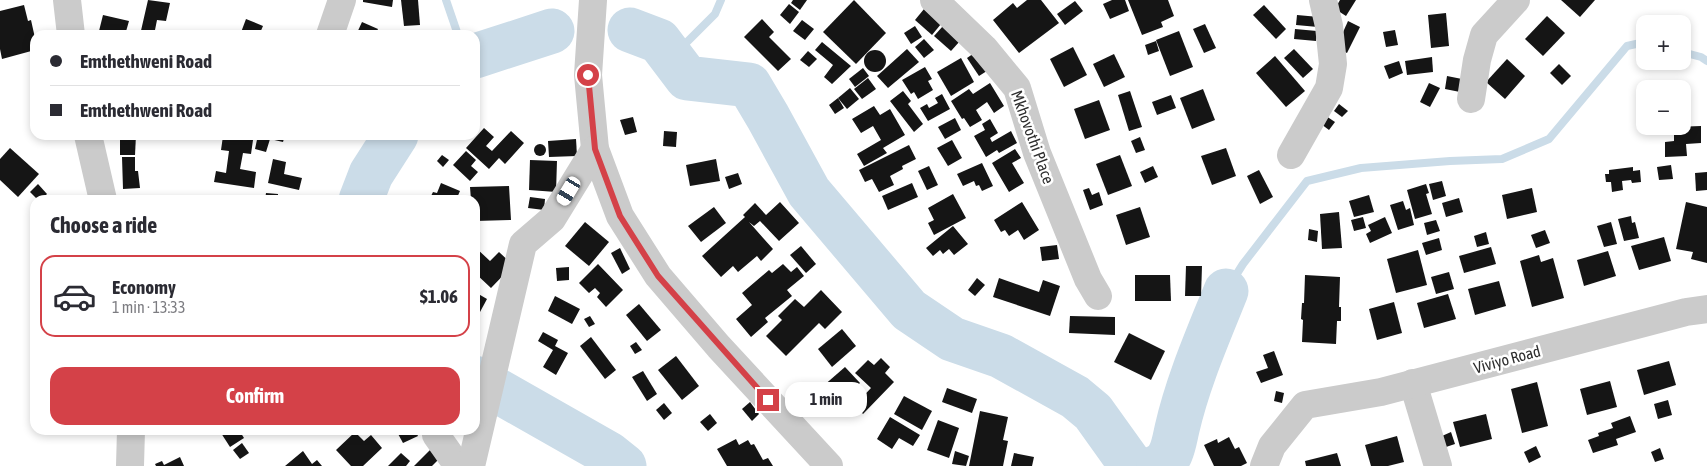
<!DOCTYPE html>
<meta charset="utf-8">
<style>
body{margin:0;font-family:"Asap Condensed",sans-serif;background:#f2f2f3;color:#2b2b33;height:100vh;display:flex;flex-direction:column;font-size:19px;white-space:nowrap}
*{box-sizing:border-box;margin:0}
p{font-size:16px;color:#7c7c81}
.icon{flex:none;width:28px;height:28px;fill:none;stroke:currentColor;stroke-width:2;stroke-linecap:round;stroke-linejoin:round}
.map{position:relative;flex:1;overflow:hidden}
.side{position:absolute;left:30px;top:195px;width:450px;height:240px;display:flex;flex-direction:column;background:#fff;border-radius:15px;box-shadow:0 2px 8px #0003}
.side>*{flex:none}
.banner{position:absolute;left:30px;top:30px;width:450px;height:110px;border-radius:15px;box-shadow:0 2px 8px #0003;display:grid;align-content:center;height:110px;padding:0 20px;background:#fff}
.tools{position:absolute;left:1636px;top:15px;display:grid;gap:10px}
.tools a{display:grid;place-items:center;width:55px;height:55px;border-radius:10px;background:#fff;box-shadow:0 2px 8px #0003;font-size:25px}
.end{position:absolute;width:22px;height:22px;margin:-11px;border:6px solid #d44148;background:#fff;box-shadow:0 0 0 2px #fff}
.from{border-radius:50%}
.bubble{position:absolute;height:35px;border-radius:15px;background:#fff;box-shadow:0 2px 8px #0003;font-size:16px;font-weight:700;line-height:35px;text-align:center}
.car{position:absolute;width:15px;height:30px;margin:-15px -8px;border-radius:6px;box-shadow:0 0 4px 1px #0007;background:linear-gradient(#fff 24%,#345 0 40%,#fff 0 76%,#345 0 86%,#fff 0)}
.banner b{display:flex;align-items:center;gap:18px;height:48px;font-size:19px}
.banner b+b{border-top:1px solid #e1e1e2}
.banner i{width:12px;height:12px;background:#2b2b33}
ul{padding:0;list-style:none}
li{display:flex;align-items:center;gap:15px;height:82px;margin:0 10px 8px;padding:0 10px;border:2px solid #e1e1e2;border-radius:15px}
li div{flex:1}
li b{display:block;font-size:19px}
li em{font-style:normal;font-weight:700}
li.current{border-color:#d44148}
li>.icon{width:45px;height:45px;stroke-width:1.5}
h2{padding:0 20px;font-size:22px;line-height:60px}
.primary-button{display:flex;gap:10px;margin-top:auto;padding:10px 20px}
.primary-button a{flex:1;height:58px;border-radius:15px;background:#d44148;color:#fff;font-size:20px;font-weight:700;line-height:58px;text-align:center}
.map>svg:first-child{display:block}
</style>
<div class="map">
<svg width="1707" height="466" viewBox="0 0 1707 466">
<rect width="100%" height="100%" fill="#fff"/>
<g fill="none" stroke-linecap="round" stroke-linejoin="round">
<g stroke="#cbdce8" stroke-width="8">
<polyline points="446,0 458,35"/>
<polyline points="1682,52 1701,57 1707,61"/>
<polyline points="672,57 715,14 721,0"/>
<polyline points="1226,291 1243,264 1307,181 1361,168 1450,161 1502,159 1549,139 1627,46 1645,42"/>
</g>
<g stroke="#cbdce8" stroke-width="45">
<polyline points="630,30 659,41 687,78 749,85 768,117 809,192 909,310 952,339 1001,356 1075,397 1093,412 1131,465 1134,466"/>
<polyline points="475,56 552,31"/>
<polyline points="361,200 371,174 396,135"/>
<polyline points="475,378 609,454 624,466"/>
<path d="M1159,466C1172,460 1174,442 1177,429C1188,381 1208,336 1226,291"/>
</g>
</g>
<g fill="#151515">
<polygon points="148,0 170,3 166,21 157,20 154,35 140,35"/>
<polygon points="363,0 393,0 392,7 363,2"/>
<polygon points="401,0 418,0 420,25 404,26"/>
<polygon points="793,0 807,0 800,10 791,3"/>
<polygon points="854,0 886,33 856,64 823,32"/>
<polygon points="1027,0 1041,0 1059,23 1019,53 993,20 1013,3 1017,8"/>
<polygon points="1112,0 1125,0 1129,11 1110,19 1103,4"/>
<polygon points="1128,0 1168,0 1174,16 1161,22 1163,27 1142,35"/>
<polygon points="1340,0 1356,0 1346,16 1335,9"/>
<polygon points="1561,0 1595,0 1580,17"/>
<polygon points="1075,1 1083,11 1065,25 1057,14"/>
<polygon points="789,4 799,12 790,24 780,15"/>
<polygon points="24,5 28,21 31,20 35,38 35,50 2,59 0,49 0,11"/>
<polygon points="1264,5 1286,29 1276,39 1253,15"/>
<polygon points="924,9 941,24 932,35 915,20"/>
<polygon points="1446,13 1449,46 1431,48 1428,15"/>
<polygon points="103,15 129,21 125,35 98,35"/>
<polygon points="1297,15 1319,17 1318,27 1296,25"/>
<polygon points="1547,16 1565,33 1543,56 1525,39"/>
<polygon points="246,19 263,26 259,35 240,35"/>
<polygon points="762,19 774,32 769,37 791,59 778,71 744,37"/>
<polygon points="802,20 814,29 805,40 793,31"/>
<polygon points="1348,21 1360,27 1347,53 1336,48"/>
<polygon points="362,22 378,29 375,35 356,35"/>
<polygon points="1205,24 1216,48 1204,53 1193,29"/>
<polygon points="915,26 922,37 911,44 904,33"/>
<polygon points="943,26 960,41 951,51 934,36"/>
<polygon points="1295,29 1317,31 1316,41 1294,39"/>
<polygon points="1395,30 1398,45 1386,47 1383,32"/>
<polygon points="1179,31 1193,67 1170,76 1156,40"/>
<polygon points="924,39 934,50 924,58 915,47"/>
<polygon points="1156,41 1159,51 1148,55 1145,45"/>
<polygon points="822,42 851,66 832,84 824,77 833,65 815,50"/>
<polygon points="1073,47 1087,75 1064,87 1050,59"/>
<polygon points="907,49 919,62 888,88 877,76"/>
<polygon points="1294,49 1313,69 1303,78 1284,58"/>
<circle cx="875" cy="61" r="11"/>
<polygon points="808,51 817,59 809,67 800,60"/>
<polygon points="977,51 990,69 979,76 967,58"/>
<polygon points="1114,54 1125,77 1104,87 1093,64"/>
<polygon points="1275,56 1305,91 1286,107 1256,73"/>
<polygon points="1432,57 1433,72 1407,75 1405,61"/>
<polygon points="961,58 974,82 951,96 937,72"/>
<polygon points="1507,59 1525,76 1505,99 1486,82"/>
<polygon points="1399,61 1403,73 1389,79 1384,66"/>
<polygon points="1559,64 1571,76 1562,85 1550,73"/>
<polygon points="925,67 932,79 928,81 933,90 918,99 914,92 911,94 902,80"/>
<polygon points="863,68 869,76 855,87 849,79"/>
<polygon points="1447,76 1462,79 1460,92 1445,89"/>
<polygon points="868,78 876,89 862,99 854,89"/>
<polygon points="990,83 1004,106 994,113 987,102 976,110 982,120 970,127 964,118 962,119 951,101 969,89 973,94"/>
<polygon points="1429,83 1440,88 1430,107 1420,102"/>
<polygon points="850,88 859,99 847,109 838,98"/>
<polygon points="1203,89 1215,120 1192,129 1180,98"/>
<polygon points="903,91 911,101 908,104 923,124 914,132 890,101"/>
<polygon points="1130,91 1142,127 1129,131 1118,95"/>
<polygon points="942,94 950,109 928,121 920,108 927,104 929,108 938,103 935,98"/>
<polygon points="1171,95 1176,108 1157,115 1152,102"/>
<polygon points="838,98 844,108 835,114 829,105"/>
<polygon points="1099,100 1110,130 1085,139 1074,109"/>
<polygon points="1339,104 1348,111 1342,117 1334,111"/>
<polygon points="874,106 880,115 890,109 905,135 883,148 887,153 864,166 857,154 881,140 873,126 861,133 852,119"/>
<polygon points="1326,116 1335,122 1329,130 1321,124"/>
<polygon points="633,117 637,132 625,135 620,120"/>
<polygon points="955,118 961,130 945,139 938,127"/>
<polygon points="990,119 998,133 990,138 992,142 1011,131 1017,143 999,153 997,150 986,157 974,136 985,130 982,124"/>
<polygon points="1701,126 1701,143 1686,144 1687,156 1665,157 1665,142 1674,141 1674,127"/>
<polygon points="484,128 494,137 486,146 492,151 511,131 524,143 505,164 499,158 489,169 466,148"/>
<polygon points="664,131 677,132 676,147 663,146"/>
<polygon points="120,135 136,135 135,155 120,155"/>
<polygon points="258,135 285,135 283,142 270,139 266,152 255,149"/>
<polygon points="223,136 253,140 251,154 243,153 240,169 256,172 254,188 214,182 216,171 226,173 229,151 221,150"/>
<polygon points="1140,137 1145,150 1136,153 1131,141"/>
<polygon points="576,139 577,156 549,157 548,141"/>
<polygon points="952,140 962,158 948,166 937,148"/>
<circle cx="540" cy="150" r="6"/>
<polygon points="909,145 916,159 902,166 903,169 890,176 894,185 879,192 872,179 865,182 859,170"/>
<polygon points="10,148 39,174 18,197 0,180 0,159"/>
<polygon points="1226,148 1236,176 1212,185 1201,156"/>
<polygon points="1015,149 1021,158 1012,163 1024,183 1009,192 992,163"/>
<polygon points="466,151 476,160 471,166 478,172 470,181 453,165"/>
<polygon points="442,155 449,160 443,167 437,161"/>
<polygon points="1120,155 1132,186 1108,195 1096,164"/>
<polygon points="122,157 135,157 135,171 138,171 140,188 123,189"/>
<polygon points="273,159 286,162 284,174 302,178 299,190 268,183"/>
<polygon points="716,159 720,181 690,186 686,165"/>
<polygon points="530,160 557,161 556,192 529,190"/>
<polygon points="982,163 993,186 982,191 979,185 976,186 974,181 963,186 957,174"/>
<polygon points="1671,165 1673,179 1659,180 1657,167"/>
<polygon points="929,166 938,185 927,190 918,171"/>
<polygon points="1153,166 1158,177 1145,183 1140,172"/>
<polygon points="1633,167 1633,171 1640,170 1641,182 1632,183 1631,180 1622,181 1623,190 1612,192 1611,182 1606,182 1605,174 1609,174 1609,170"/>
<polygon points="1259,170 1273,197 1260,204 1247,176"/>
<polygon points="1707,172 1707,190 1696,191 1695,173"/>
<polygon points="738,173 742,184 729,189 725,177"/>
<polygon points="1442,181 1446,196 1433,200 1429,184"/>
<polygon points="441,183 460,191 456,200 429,200 433,192 437,193"/>
<polygon points="912,183 918,197 888,210 882,196"/>
<polygon points="38,184 47,194 41,200 38,200 30,192"/>
<polygon points="1426,184 1429,193 1426,194 1432,214 1415,219 1407,190"/>
<polygon points="509,186 511,220 475,221 475,200 471,200 470,187"/>
<polygon points="1089,188 1092,195 1099,192 1103,205 1090,210 1083,190"/>
<polygon points="1532,188 1537,212 1507,219 1502,195"/>
<polygon points="266,193 278,194 278,200 265,200"/>
<polygon points="953,194 966,218 934,235 928,223 934,220 928,208"/>
<polygon points="1369,195 1374,212 1354,217 1349,201"/>
<polygon points="530,197 545,199 544,210 528,208"/>
<polygon points="1459,198 1463,212 1446,217 1442,203"/>
<polygon points="1403,201 1406,210 1410,208 1414,225 1398,230 1390,205"/>
<polygon points="780,202 799,223 779,241 760,221 754,226 749,222 773,249 761,261 757,256 738,272 733,266 721,277 702,256 745,217 743,215 755,203 766,215"/>
<polygon points="1022,202 1039,230 1024,240 1018,230 1009,236 1005,230 1001,232 994,220"/>
<polygon points="1686,202 1707,207 1707,263 1691,259 1693,252 1676,249"/>
<polygon points="714,207 726,223 701,242 688,226"/>
<polygon points="1140,207 1150,237 1126,245 1116,215"/>
<polygon points="1339,212 1342,248 1322,249 1320,214"/>
<polygon points="1631,216 1632,223 1635,222 1639,238 1624,241 1618,219"/>
<polygon points="1363,217 1366,228 1354,231 1351,220"/>
<polygon points="1385,217 1392,233 1370,243 1366,234 1371,231 1368,225"/>
<polygon points="1436,220 1440,231 1427,235 1424,223"/>
<polygon points="585,222 609,242 589,266 565,246"/>
<polygon points="1611,222 1617,244 1604,247 1597,226"/>
<polygon points="953,226 968,244 954,255 949,249 943,254 940,250 933,256 926,248"/>
<polygon points="1309,229 1318,231 1317,242 1308,240"/>
<polygon points="1545,230 1550,243 1536,248 1531,235"/>
<polygon points="1486,232 1489,244 1477,247 1474,236"/>
<polygon points="1664,237 1671,261 1639,270 1631,246"/>
<polygon points="1439,238 1442,250 1426,255 1422,243"/>
<polygon points="1057,245 1059,259 1042,261 1040,247"/>
<polygon points="801,246 816,264 806,273 790,255"/>
<polygon points="475,247 490,261 499,252 513,265 491,288 475,273"/>
<polygon points="1491,247 1496,264 1464,273 1459,256"/>
<polygon points="620,248 630,269 622,274 611,253"/>
<polygon points="1418,250 1427,285 1396,293 1387,259"/>
<polygon points="1608,251 1616,276 1584,286 1577,260"/>
<polygon points="1539,255 1541,262 1553,258 1564,298 1532,307 1520,261"/>
<polygon points="598,264 623,290 606,307 597,297 600,293 595,288 589,293 579,283"/>
<polygon points="783,264 791,272 797,267 804,276 787,290 792,296 765,318 768,322 751,337 736,319 752,305 742,293 769,270 772,273"/>
<polygon points="1186,266 1202,266 1201,296 1185,296"/>
<polygon points="569,267 569,280 557,281 556,268"/>
<polygon points="1449,272 1454,289 1436,294 1431,277"/>
<polygon points="1135,275 1170,275 1171,301 1135,301"/>
<polygon points="1305,275 1340,277 1339,307 1341,307 1341,321 1337,321 1336,344 1302,342 1303,320 1301,319 1302,303 1304,303"/>
<polygon points="977,278 985,285 975,296 968,290"/>
<polygon points="999,278 1039,292 1043,280 1060,286 1050,316 993,297"/>
<polygon points="1499,281 1506,306 1475,315 1468,289"/>
<polygon points="821,290 842,312 825,329 819,323 786,356 766,336 782,320 778,316 795,299 804,307"/>
<polygon points="475,292 487,299 480,312 475,309"/>
<polygon points="1448,294 1456,319 1424,328 1417,303"/>
<polygon points="555,296 580,309 572,324 548,311"/>
<polygon points="1394,302 1402,333 1377,340 1369,309"/>
<polygon points="639,304 661,330 647,341 626,315"/>
<polygon points="590,316 595,324 589,327 584,319"/>
<polygon points="1070,316 1115,317 1115,335 1069,333"/>
<polygon points="842,329 856,346 832,367 818,349"/>
<polygon points="543,332 558,340 555,346 568,353 556,375 543,367 553,350 538,341"/>
<polygon points="1129,333 1165,351 1151,380 1114,362"/>
<polygon points="591,337 616,370 605,379 580,346"/>
<polygon points="636,342 642,350 635,354 630,346"/>
<polygon points="1274,351 1283,375 1261,383 1256,372 1268,368 1263,355"/>
<polygon points="676,356 699,386 682,400 658,370"/>
<polygon points="881,358 890,367 885,373 894,382 863,414 855,405 871,388 855,373 868,360 874,365"/>
<polygon points="1669,361 1676,385 1644,395 1637,370"/>
<polygon points="845,367 860,383 837,404 822,387"/>
<polygon points="643,371 657,394 647,401 632,377"/>
<polygon points="1610,381 1617,407 1587,415 1580,389"/>
<polygon points="1537,382 1548,426 1522,433 1511,389"/>
<polygon points="947,388 977,399 972,413 942,402"/>
<polygon points="1276,391 1284,393 1282,403 1274,401"/>
<polygon points="904,396 932,411 922,430 894,414"/>
<polygon points="1668,400 1672,415 1658,419 1654,404"/>
<polygon points="750,402 759,414 752,421 742,409"/>
<polygon points="664,403 672,413 664,420 656,410"/>
<polygon points="980,411 1008,417 1003,440 1008,441 1003,466 969,466"/>
<polygon points="710,414 717,423 708,431 700,422"/>
<polygon points="1486,414 1492,439 1460,447 1453,422"/>
<polygon points="1630,416 1636,432 1616,439 1618,445 1593,453 1588,440 1599,436 1598,433 1613,428 1611,423"/>
<polygon points="890,417 920,435 913,446 899,438 892,449 877,439"/>
<polygon points="938,420 959,428 949,458 927,450"/>
<polygon points="226,430 239,430 244,438 230,447 221,433"/>
<polygon points="401,430 415,430 418,436 403,443 397,432"/>
<polygon points="355,432 364,441 371,435 382,448 363,466 351,466 336,450"/>
<polygon points="1451,432 1455,444 1446,447 1442,436"/>
<polygon points="1397,436 1404,462 1388,466 1371,466 1365,445"/>
<polygon points="1229,437 1235,449 1239,447 1247,463 1241,466 1214,466 1204,445 1217,439 1218,443"/>
<polygon points="736,439 739,445 748,440 751,445 754,444 763,460 768,458 773,466 727,466 717,449"/>
<polygon points="242,443 249,453 240,459 233,450"/>
<polygon points="1536,446 1541,457 1529,463 1524,452"/>
<polygon points="1660,448 1664,459 1655,462 1651,452"/>
<polygon points="430,450 439,459 432,466 414,466"/>
<polygon points="303,451 312,464 317,460 322,466 285,466"/>
<polygon points="955,451 969,456 966,466 952,464"/>
<polygon points="401,453 410,461 406,466 388,466"/>
<polygon points="1014,453 1034,457 1032,466 1011,466"/>
<polygon points="1337,453 1341,466 1306,466 1305,461"/>
<polygon points="180,457 184,466 156,466 155,464 162,461 164,465"/>
</g>
<g fill="none" stroke-linecap="round" stroke-linejoin="round">
<g stroke="#cbcbcb" stroke-width="28">
<polyline points="67,0 71,35"/>
<polyline points="593,0 588,75 595,149 620,216 658,276 719,347 829,466"/>
<polyline points="934,0 984,48 1017,88 1037,153 1088,279 1098,296"/>
<polyline points="330,35 342,0"/>
<polyline points="1471,99 1477,60 1484,35 1516,0"/>
<polyline points="88,135 103,200"/>
<polyline points="1291,155 1329,88 1333,64 1329,26 1323,0"/>
<polyline points="1413,383 1438,466"/>
<polyline points="436,435 458,466"/>
<polyline points="130,466 131,430"/>
<polyline points="471,466 523,244 552,219 595,149"/>
<polyline points="1264,466 1272,446 1305,405 1381,392 1686,312 1707,309"/>
</g>
</g>
<g fill="none" stroke-linecap="round" stroke-linejoin="round">
<polyline stroke="#d44148" stroke-width="6" points="588,75 595,149 620,216 658,276 768,400"/>
</g>
<g text-anchor="middle" stroke-width="5" stroke-linejoin="round" paint-order="stroke">
<g font-size="16" fill="#2e2e2e" stroke="#fff">
<text transform="translate(1033 137) rotate(70)" y="6">Mkhovothi Place</text>
<text transform="translate(1507 359) rotate(-15)" y="6">Viviyo Road</text>
</g>
</g>
</svg>
<div class="tools">
<a>+</a>
<a>−</a>
</div>
<i class="end from" style="left:588px;top:75px"></i>
<i class="end" style="left:768px;top:400px"></i>
<div class="bubble" style="left:785px;top:382px;width:82px">1 min</div>
<i class="car" style="left:569px;top:191px;rotate:211deg"></i>
<div class="banner">
<b><i class="from"></i>Emthethweni Road</b>
<b><i></i>Emthethweni Road</b>
</div>
<section class="side">
<h2>Choose a ride</h2>
<ul>
<li class="current"><svg class="icon" aria-label="car" viewBox="0 0 24 24"><path d="M5 17H2v-5l4-1 3-4h7l3 4 3 1v5h-3M9 17h6M6 11h13"/><circle cx="7" cy="17" r="2"/><circle cx="17" cy="17" r="2"/></svg><div><b>Economy</b><p>1 min · 13:33</p></div><em>$1.06</em></li>
</ul>
<div class="primary-button"><a>Confirm</a></div>
</section>
</div>
